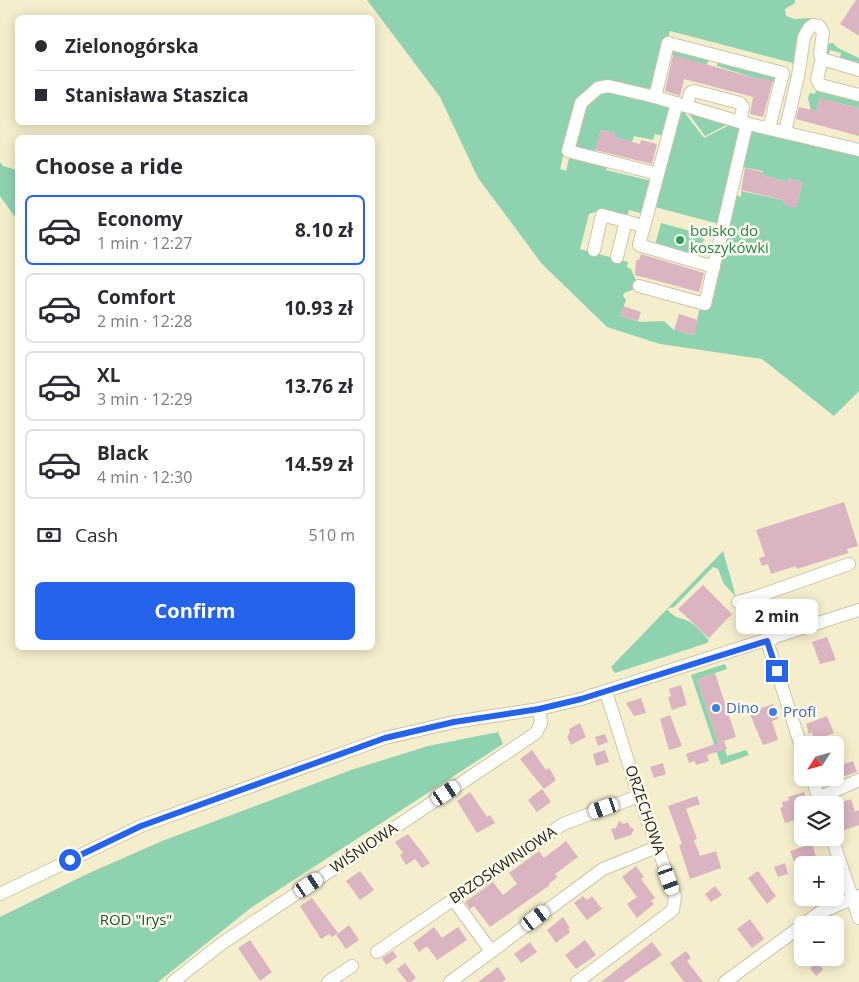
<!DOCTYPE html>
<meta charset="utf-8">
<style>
body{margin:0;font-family:"Open Sans",sans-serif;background:#f2f2f3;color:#2b2b33;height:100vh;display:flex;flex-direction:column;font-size:19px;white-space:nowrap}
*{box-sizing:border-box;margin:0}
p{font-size:16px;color:#7c7c81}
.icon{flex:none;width:28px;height:28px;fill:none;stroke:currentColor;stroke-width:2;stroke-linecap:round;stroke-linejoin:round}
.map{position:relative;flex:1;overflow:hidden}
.drawer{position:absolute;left:15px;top:135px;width:360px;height:515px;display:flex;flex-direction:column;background:#fff;border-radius:8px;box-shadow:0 2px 12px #0003}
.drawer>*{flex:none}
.hud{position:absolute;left:15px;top:15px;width:360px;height:110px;border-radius:8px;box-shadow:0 2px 12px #0003;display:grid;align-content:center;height:110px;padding:0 20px;background:#fff}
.needle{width:32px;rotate:234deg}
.tools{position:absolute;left:794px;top:736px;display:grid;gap:10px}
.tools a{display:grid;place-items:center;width:50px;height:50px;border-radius:8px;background:#fff;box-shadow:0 2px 12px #0003;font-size:25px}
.end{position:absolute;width:22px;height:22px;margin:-11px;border:6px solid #2563eb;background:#fff;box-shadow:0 0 0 2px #fff}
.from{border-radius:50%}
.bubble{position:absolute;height:35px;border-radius:8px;background:#fff;box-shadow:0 2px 12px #0003;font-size:16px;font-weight:700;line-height:35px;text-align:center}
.car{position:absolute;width:15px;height:30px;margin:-15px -8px;border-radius:6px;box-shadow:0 0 4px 1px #0007;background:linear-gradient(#fff 24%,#345 0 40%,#fff 0 76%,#345 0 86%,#fff 0)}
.hud b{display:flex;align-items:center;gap:18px;height:48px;font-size:19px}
.hud b+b{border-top:1px solid #e1e1e2}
.hud i{width:12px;height:12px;background:#2b2b33}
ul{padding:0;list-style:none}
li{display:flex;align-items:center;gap:15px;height:70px;margin:0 10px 8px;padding:0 10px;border:2px solid #e1e1e2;border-radius:8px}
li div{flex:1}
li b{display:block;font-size:19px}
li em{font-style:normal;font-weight:700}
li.on{border-color:#2563eb}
li>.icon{width:45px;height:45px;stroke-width:1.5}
h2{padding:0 20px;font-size:22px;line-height:60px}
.pay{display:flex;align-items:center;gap:12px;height:55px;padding:0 20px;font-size:19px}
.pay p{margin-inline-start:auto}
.cta{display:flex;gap:10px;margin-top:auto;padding:10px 20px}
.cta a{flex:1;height:58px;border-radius:8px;background:#2563eb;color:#fff;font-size:20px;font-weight:700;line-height:58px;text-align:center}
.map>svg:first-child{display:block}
</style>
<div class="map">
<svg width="859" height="982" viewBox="0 0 859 982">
<rect width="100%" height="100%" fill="#f5eecc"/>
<g fill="#8fd2b0">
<polygon points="367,0 795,0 795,3 785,9 786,16 795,19 811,18 799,37 793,70 793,63 670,31 656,95 608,84 577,101 560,169 566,171 570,154 608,162 606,170 652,181 644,214 629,210 627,218 598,211 589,214 580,249 628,262 627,267 631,269 638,285 635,289 624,293 623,296 626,300 620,316 640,322 664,321 674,330 694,335 699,311 705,304 734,194 741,197 741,191 783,200 783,204 796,207 803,182 789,178 788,182 762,175 763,171 742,167 750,127 859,155 859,391 834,416 762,359 660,344 607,327 542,264 478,178 440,97"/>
<polygon points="833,43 838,48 859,58 859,66 839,61 841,53 830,50 828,57 826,56 827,44"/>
<polygon points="672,49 709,59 707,65 671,55"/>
<polygon points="718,60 778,76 777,82 758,79 717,66"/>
<polygon points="817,87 859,99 859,108 820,98 814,124 808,98 810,93 815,94"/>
<polygon points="599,90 675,104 666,137 655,134 653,140 634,136 632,142 614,137 614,133 601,130 594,155 570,150 582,105"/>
<polygon points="683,106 734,121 705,136"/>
<polygon points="681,108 704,138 735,122 742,125 719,224 651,206"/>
<polygon points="0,162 3,166 17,170 17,220 0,196"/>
<polygon points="661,223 705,235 699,257 655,245"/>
<path d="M723,551L736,597L724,584L718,569L713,567L674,607L667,609C677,620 677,616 688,621C695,624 704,634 709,640L707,643L615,673L611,667Z"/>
<polygon points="725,664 727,669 697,679 718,743 725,749 727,756 746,750 749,755 721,765 691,675"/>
<polygon points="498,732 503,744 252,907 158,982 0,982 0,917 87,874 162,841 351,770 428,746"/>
</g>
<g fill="#dab5c1">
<polygon points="856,0 859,0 859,36 840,24"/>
<polygon points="673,55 758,79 759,77 773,81 763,117 750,114 753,97 684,79 680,96 665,91"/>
<polygon points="820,98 859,108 859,136 796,119 799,107 817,111"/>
<polygon points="601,130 615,133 614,137 640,144 641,140 657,144 652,164 595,150"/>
<polygon points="745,168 763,172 762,175 788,182 789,178 803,182 796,208 783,204 783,200 741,190"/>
<polygon points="641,254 704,273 699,292 635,275 636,260 639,260"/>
<polygon points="623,306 641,312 638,321 620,316"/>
<polygon points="679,314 698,320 694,335 674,330"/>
<polygon points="844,502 858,546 847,549 848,553 797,569 796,566 771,574 768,564 762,566 759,558 765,556 756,530"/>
<polygon points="703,585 732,614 709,638 678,609"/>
<polygon points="827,637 836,660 820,664 812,642"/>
<polygon points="715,673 736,737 718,743 697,679"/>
<polygon points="681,685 687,705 672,710 668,697 671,696 669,689"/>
<polygon points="641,698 646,713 634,716 626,703"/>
<polygon points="773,704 778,719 772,721 778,740 763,745 749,712"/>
<polygon points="670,715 682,746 669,750 660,719"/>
<polygon points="827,716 834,733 815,740 812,732 809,734 806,724"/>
<polygon points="580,723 586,737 571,745 567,737 570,732 569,729"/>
<polygon points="605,734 608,742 598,746 595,737"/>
<polygon points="724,741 727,749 707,755 709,761 696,765 695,761 689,763 686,754"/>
<polygon points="532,750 546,770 549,768 555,778 555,781 544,789 520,759"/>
<polygon points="605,750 609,762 596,766 593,754"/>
<polygon points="853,761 857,772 835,779 835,767"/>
<polygon points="663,763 666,774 654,778 650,767"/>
<polygon points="542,789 551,802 537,812 528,800"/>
<polygon points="470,792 487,817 490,815 495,823 477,833 457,801"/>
<polygon points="804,792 808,805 802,805 802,808 800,809 802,818 785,823 780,808 783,807 782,802 789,800 788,797"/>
<polygon points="697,796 700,804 686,809 697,839 694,840 700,856 716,851 721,868 690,879 679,845 682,844 668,806"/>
<polygon points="851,799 855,812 859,810 859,825 844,830 836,804"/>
<polygon points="619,821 624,824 628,822 630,827 634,829 631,835 615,840 611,829 616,828"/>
<polygon points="408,834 430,863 422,868 415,859 406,865 400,855 403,853 395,842"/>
<polygon points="566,841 578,857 555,874 557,877 549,884 550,885 490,927 474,906 470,909 465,902 493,882 503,895 517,884 509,873 539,851 544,858"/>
<polygon points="812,844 816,857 795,864 790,851"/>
<polygon points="785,863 788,874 778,877 774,867"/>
<polygon points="636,866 644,877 641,879 655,898 651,901 654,904 637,918 627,904 637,897 622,877"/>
<polygon points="360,871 374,890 360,900 346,881"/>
<polygon points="758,871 776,896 767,904 748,878"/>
<polygon points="715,886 722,895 711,902 705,894"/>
<polygon points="583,896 587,900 592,896 602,909 587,920 574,903"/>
<polygon points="312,898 338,933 332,937 329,934 321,939 300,906"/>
<polygon points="563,917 570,928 568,929 570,932 556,943 547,930"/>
<polygon points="750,919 764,939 752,948 737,929"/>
<polygon points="349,925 359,940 346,949 336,935"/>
<polygon points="434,927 442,938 458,927 467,940 437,960 427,946 419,952 413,943"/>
<polygon points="250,940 272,972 260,981 238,948"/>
<polygon points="585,940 596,955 576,969 565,955"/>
<polygon points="530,942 537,952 521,963 514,954"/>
<polygon points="652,942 662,955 623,982 601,982"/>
<polygon points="393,951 397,957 386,965 382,958"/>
<polygon points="686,951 691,958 687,961 703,982 684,982 670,963"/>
<polygon points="819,961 823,970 816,976 810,968"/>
<polygon points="405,963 416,978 411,982 407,982 397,969"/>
<polygon points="498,967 506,979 502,982 478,982"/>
</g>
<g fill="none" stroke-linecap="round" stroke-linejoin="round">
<defs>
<g id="minor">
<polyline points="859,70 822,59 817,79 820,85 859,95"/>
<polyline points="655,97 668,43 783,73 769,128"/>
<polyline points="677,103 658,174 568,151 581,103 598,88 608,86 655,97 740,122 859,150"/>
<polyline points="687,106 690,93 694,91 740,103 743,107 740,122"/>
<polyline points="785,132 798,76 804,37 809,28 813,25 819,26 823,32 820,55 822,59"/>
<polyline points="658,174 639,245 714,267"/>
<polyline points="594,250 602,215 643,226"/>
<polyline points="617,257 626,221"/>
<polyline points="639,286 705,304 747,123"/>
<polyline points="738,602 759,596"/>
<polyline points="773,639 759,596 849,564"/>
<polyline points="767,641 802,749"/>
<polyline points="812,778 821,805"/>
<polyline points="818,798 859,780"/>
<polyline points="832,838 859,918"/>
<polyline points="0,894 141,826 385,738 454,722 539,709 581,699 859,610"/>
<polyline points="453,899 491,951"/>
<polyline points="377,952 563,824 639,796"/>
<polyline points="173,982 221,944 536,733 541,723 539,709"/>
<polyline points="328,982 352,966"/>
<polyline points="450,982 603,869 657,847"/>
<polyline points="577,982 673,910 675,896 639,796 606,692"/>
<polyline points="725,982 819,913 859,896"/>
</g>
</defs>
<use href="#minor" stroke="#cdc5a5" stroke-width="14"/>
<use href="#minor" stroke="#fff" stroke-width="12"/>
</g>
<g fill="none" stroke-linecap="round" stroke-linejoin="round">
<polyline stroke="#2563eb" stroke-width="6" points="70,860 141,826 385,738 454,722 539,709 581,699 767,641 777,671"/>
</g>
<circle fill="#2e9e5b" stroke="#fefaed" stroke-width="2" cx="680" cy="240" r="5"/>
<g fill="#3f7fe0" stroke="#fefaed" stroke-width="2">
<circle cx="716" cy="708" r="5"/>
<circle cx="773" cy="712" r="5"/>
</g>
<g text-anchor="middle" stroke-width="5" stroke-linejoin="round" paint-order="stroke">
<g font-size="15" fill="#27864d" stroke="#fefaed" text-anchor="start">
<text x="690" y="236">boisko do<tspan x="690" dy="17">koszykówki</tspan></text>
</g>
<g font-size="15" fill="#366cbe" stroke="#fefaed" text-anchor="start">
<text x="726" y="713">Dino</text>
<text x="783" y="717">Profi</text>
</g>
<g font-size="15" fill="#262316" stroke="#fefaed">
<text transform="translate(645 810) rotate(71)" y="5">ORZECHOWA</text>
<text transform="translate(364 848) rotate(-34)" y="5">WIŚNIOWA</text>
<text transform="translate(503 865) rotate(-34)" y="5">BRZOSKWINIOWA</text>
</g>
<g font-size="15" fill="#1a543b" stroke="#fefaed">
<text x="136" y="925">ROD "Irys"</text>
</g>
</g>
</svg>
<div class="tools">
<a><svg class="needle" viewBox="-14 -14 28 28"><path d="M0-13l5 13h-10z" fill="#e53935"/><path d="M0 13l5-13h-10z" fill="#7c7c81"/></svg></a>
<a><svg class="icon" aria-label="layers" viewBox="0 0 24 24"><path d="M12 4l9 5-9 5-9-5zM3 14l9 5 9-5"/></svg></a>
<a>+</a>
<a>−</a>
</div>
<i class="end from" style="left:70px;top:860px"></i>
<i class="end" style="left:777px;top:671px"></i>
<div class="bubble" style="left:736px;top:599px;width:82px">2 min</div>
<i class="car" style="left:446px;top:793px;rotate:56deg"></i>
<i class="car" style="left:604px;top:808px;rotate:251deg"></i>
<i class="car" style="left:669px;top:880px;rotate:160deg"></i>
<i class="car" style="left:309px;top:885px;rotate:56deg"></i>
<i class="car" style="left:536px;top:918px;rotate:53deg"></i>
<div class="hud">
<b><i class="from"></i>Zielonogórska</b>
<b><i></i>Stanisława Staszica</b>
</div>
<section class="drawer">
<h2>Choose a ride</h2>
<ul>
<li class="on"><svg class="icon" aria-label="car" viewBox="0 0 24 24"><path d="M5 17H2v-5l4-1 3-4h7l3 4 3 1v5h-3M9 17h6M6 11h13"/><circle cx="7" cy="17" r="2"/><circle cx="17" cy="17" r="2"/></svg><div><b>Economy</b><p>1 min · 12:27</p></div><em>8.10 zł</em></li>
<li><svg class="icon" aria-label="car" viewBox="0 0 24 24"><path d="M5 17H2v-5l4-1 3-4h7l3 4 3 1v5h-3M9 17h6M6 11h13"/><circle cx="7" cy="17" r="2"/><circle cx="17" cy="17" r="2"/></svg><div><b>Comfort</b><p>2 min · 12:28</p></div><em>10.93 zł</em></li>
<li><svg class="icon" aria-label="car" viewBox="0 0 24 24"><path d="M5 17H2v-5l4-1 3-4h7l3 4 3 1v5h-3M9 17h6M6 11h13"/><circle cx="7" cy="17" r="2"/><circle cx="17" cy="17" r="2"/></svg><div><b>XL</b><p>3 min · 12:29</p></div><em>13.76 zł</em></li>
<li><svg class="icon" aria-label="car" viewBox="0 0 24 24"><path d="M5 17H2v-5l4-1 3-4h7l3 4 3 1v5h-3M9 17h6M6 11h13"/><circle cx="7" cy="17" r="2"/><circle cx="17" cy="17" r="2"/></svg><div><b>Black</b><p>4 min · 12:30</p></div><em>14.59 zł</em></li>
</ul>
<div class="pay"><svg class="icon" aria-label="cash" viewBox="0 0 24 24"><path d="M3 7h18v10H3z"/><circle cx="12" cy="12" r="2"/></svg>Cash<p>510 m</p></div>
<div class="cta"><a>Confirm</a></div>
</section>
</div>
